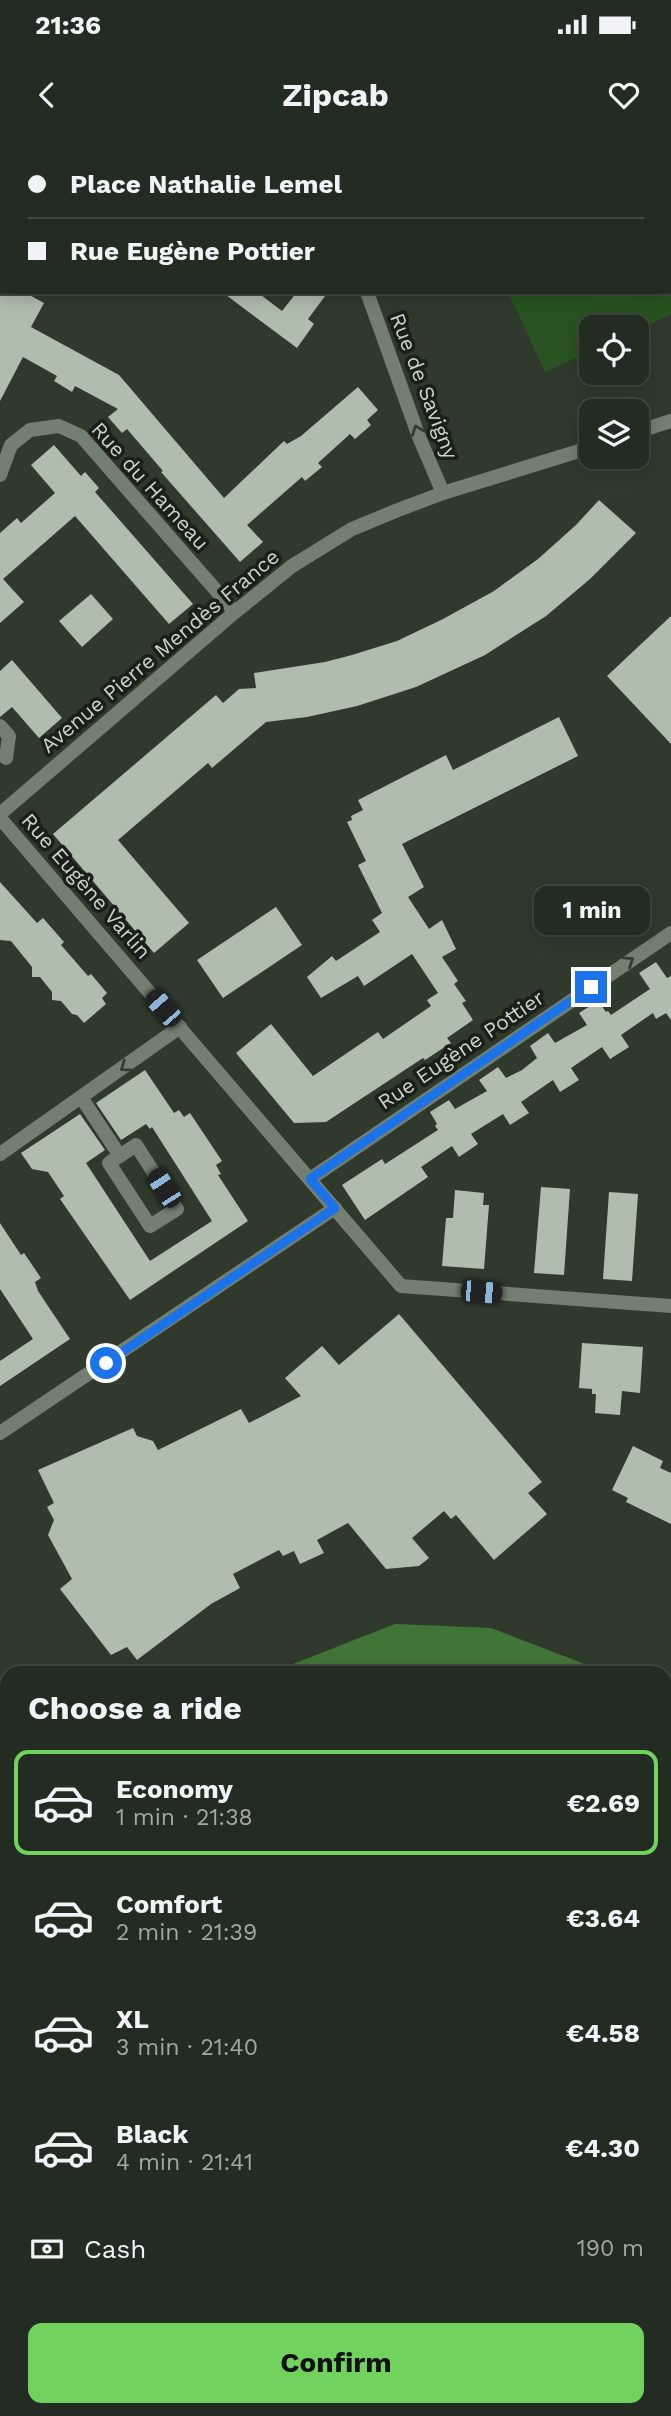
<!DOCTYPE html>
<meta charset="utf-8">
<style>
body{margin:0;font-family:"Work Sans",sans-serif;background:#2f382f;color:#f1f3f6;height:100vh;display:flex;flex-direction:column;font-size:26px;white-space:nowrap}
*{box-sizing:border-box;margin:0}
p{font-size:23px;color:#a3a7a5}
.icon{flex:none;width:38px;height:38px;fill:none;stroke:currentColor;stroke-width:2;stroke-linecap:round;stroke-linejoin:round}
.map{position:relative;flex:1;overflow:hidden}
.sheet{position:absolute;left:0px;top:1526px;width:672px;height:751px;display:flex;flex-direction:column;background:#232c22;border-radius:21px 21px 0 0;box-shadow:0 4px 18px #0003,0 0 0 2px #404840}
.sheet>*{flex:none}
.top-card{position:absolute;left:0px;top:0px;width:672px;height:154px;box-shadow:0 4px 18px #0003,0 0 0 2px #404840;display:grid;align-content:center;height:154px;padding:0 28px;background:#232c22}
.fabs{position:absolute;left:579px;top:175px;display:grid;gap:14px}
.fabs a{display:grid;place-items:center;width:70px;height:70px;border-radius:14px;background:#232c22;box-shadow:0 4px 18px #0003,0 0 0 2px #404840;font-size:35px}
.end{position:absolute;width:32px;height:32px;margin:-16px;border:9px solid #1a73e8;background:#fff;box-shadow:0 0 0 4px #fff}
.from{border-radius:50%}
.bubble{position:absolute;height:49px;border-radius:14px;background:#232c22;box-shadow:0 4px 18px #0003,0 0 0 2px #404840;font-size:23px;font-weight:700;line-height:49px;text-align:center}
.car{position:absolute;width:21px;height:42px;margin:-21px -10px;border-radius:9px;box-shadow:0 0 5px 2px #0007;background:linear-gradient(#222 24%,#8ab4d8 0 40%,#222 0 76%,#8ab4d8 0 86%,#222 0)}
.top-card b{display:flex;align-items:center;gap:24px;height:66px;font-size:26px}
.top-card b+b{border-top:2px solid #404840}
.top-card i{width:18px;height:18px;background:#f1f3f6}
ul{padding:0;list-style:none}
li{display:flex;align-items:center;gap:21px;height:105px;margin:0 14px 10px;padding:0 14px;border:4px solid transparent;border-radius:14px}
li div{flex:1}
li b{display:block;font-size:26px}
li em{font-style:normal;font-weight:700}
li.current{border-color:#71d35e}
li>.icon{width:63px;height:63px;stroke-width:1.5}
h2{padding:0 28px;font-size:32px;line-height:84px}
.pay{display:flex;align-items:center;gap:18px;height:77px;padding:0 28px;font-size:26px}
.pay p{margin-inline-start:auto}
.action{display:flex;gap:14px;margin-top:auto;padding:14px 28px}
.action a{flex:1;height:80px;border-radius:14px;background:#71d35e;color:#111;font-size:28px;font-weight:700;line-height:80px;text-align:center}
.status{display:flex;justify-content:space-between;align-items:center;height:49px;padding:0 35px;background:#232c22;direction:ltr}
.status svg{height:19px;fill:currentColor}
header{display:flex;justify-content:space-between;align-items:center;height:91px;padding:0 28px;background:#232c22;font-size:32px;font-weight:700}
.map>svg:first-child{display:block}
</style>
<div class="status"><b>21:36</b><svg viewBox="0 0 49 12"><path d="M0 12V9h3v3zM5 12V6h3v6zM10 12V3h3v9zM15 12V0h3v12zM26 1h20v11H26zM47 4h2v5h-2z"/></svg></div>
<header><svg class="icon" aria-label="back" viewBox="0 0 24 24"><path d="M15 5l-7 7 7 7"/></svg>Zipcab<svg class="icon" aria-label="heart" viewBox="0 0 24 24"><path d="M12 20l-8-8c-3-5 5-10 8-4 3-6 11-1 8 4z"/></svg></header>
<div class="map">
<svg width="671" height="2276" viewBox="0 0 671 2276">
<rect width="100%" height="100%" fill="#2f3a2d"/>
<g fill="#295321">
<polygon points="670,72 671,174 637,190 637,187 592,187 591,211 545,232 508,152 670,152"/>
<polygon points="451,2270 531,2270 540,2276 462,2276"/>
</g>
<g fill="#477c3e">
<polygon points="671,1706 671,1990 665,1989 665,1708"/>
<polygon points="0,1965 7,1970 7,2270 413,2270 421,2276 0,2276"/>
</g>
<g fill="#417537">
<polygon points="395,1484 491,1488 608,1533 270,1533"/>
<polygon points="665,1561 671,1566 671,1706 665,1708"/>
<polygon points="665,1989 671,1990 671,2276 599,2276 587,2270 665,2270"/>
</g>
<g fill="#afbdad">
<polygon points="0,152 24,152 44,163 31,187 119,235 224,358 284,301 287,304 301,296 358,247 378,270 367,280 371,285 355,299 350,294 318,323 322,327 305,341 302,337 247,385 263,402 240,422 161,332 163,331 127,289 122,293 108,277 118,269 75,246 72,252 54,241 57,236 23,217 0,261"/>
<polygon points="222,152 257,152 282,171 297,152 328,152 308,179 314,184 297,208"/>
<polygon points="54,305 81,336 85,332 99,348 95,352 193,464 169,484 75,376 3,439 24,462 0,483 0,393 17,378 21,383 55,353 31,325"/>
<polygon points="599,360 636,393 590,439 546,476 485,515 416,547 357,566 307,577 266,582 212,628 208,623 118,700 189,783 154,813 53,694 216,555 223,563 239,549 256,548 254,533 325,522 352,515 397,501 443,479 494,451 538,419 576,385"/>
<polygon points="91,454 113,479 82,507 59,481"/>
<polygon points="671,476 671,604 607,536"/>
<polygon points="12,520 62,578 39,598 12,567 0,577 0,531"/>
<polygon points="559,577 578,616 402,704 424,747 408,757 429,789 442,780 456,809 442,817 458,841 454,844 466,861 462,863 473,880 447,898 451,903 425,920 423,918 326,982 294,983 236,913 271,884 313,936 378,892 383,899 431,866 427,860 438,853 412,814 364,846 358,836 321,858 307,837 332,816 336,821 380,792 372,780 382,773 358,725 366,721 347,682 352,680 351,676 363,670 358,660 446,615 453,630"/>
<polygon points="0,742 37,783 43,778 64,802 61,805 88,836 91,834 107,853 102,858 106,864 84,883 77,875 72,874 61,861 52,860 52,852 40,837 32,837 32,827 11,801 0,800"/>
<polygon points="276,767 302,805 223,858 197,820"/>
<polygon points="656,822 667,838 671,836 671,880 666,873 656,879 653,873 621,895 629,907 610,919 602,907 571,928 579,940 560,952 553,940 521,962 529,973 510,985 503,974 471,994 478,1004 459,1017 452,1006 421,1027 428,1037 365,1080 342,1045 382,1019 385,1024 438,990 435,986 437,984 430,972 449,960 455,969 487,951 479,940 498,927 506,938 522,930 537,918 530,906 548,893 555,903 587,885 579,873 598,861 606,872 608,871 611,875 650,849 639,833"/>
<polygon points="145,930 174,973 179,970 184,977 190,973 222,1021 216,1025 221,1034 218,1035 248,1081 130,1160 60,1059 64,1056 48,1032 32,1029 21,1013 80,974 105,1010 86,1023 150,1121 212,1081 152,987 150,989 146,984 121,1000 96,963"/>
<polygon points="541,1047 570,1049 564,1135 534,1133"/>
<polygon points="455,1050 484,1053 483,1065 489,1065 484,1129 442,1126 446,1078 453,1078"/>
<polygon points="609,1052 638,1054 632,1141 603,1139"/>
<polygon points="0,1083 21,1115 24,1113 41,1138 35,1142 38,1151 70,1199 0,1246 0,1221 33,1199 0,1149"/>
<polygon points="399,1174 542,1342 528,1353 547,1374 494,1420 456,1375 451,1379 444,1371 412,1398 429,1418 419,1426 386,1429 348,1383 317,1400 324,1413 300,1424 294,1411 283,1416 279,1410 233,1434 240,1448 211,1464 137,1520 127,1507 111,1515 60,1449 72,1439 48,1395 54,1380 47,1367 54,1363 38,1330 133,1288 137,1296 153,1301 158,1310 241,1269 249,1283 301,1256 285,1238 322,1206 339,1225"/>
<polygon points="582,1203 643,1207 640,1253 622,1251 620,1275 595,1273 596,1254 592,1254 592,1249 579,1248"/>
<polygon points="633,1306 663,1321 660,1328 671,1333 671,1384 626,1362 628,1358 612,1350"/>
</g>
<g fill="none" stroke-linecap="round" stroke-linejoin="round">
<g stroke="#737f70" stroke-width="14">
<polyline points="227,0 228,2"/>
<polyline points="367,152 419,297 443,353"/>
<polyline points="637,292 671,281"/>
<polyline points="0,335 11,305 30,290 59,286 81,296 235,472"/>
<polyline points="0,586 9,596 6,618"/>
<polyline points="0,674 235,472 292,426 352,389 398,370 443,353 592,307"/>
<polyline points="0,678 401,1146 671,1166"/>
<polyline points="81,957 120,1016"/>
<polygon points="136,1005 177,1069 150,1086 109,1023"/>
<polyline points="0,1014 180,887"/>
<polyline points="310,1039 671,793"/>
<polyline points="0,1293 335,1068"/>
</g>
</g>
<defs><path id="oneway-chevron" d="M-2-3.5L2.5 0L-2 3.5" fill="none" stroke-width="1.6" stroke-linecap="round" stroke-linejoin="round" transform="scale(1.75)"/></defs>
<g stroke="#353c33">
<use href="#oneway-chevron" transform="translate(417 290) rotate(-111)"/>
<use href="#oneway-chevron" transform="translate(629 821) rotate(-34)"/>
<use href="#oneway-chevron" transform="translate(125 927) rotate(144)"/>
</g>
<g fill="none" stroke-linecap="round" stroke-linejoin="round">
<polyline stroke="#1a73e8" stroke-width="9" points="106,1223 335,1068 310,1039 591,847"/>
</g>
<g text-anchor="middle" stroke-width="7" stroke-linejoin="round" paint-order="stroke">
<g font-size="21" fill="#cdd3cb" stroke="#1a1f19">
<text transform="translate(424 246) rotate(69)" y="7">Rue de Savigny</text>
<text transform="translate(150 346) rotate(48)" y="7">Rue du Hameau</text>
<text transform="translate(160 511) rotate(-40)" y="7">Avenue Pierre Mendès France</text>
<text transform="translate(86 746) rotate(49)" y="7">Rue Eugène Varlin</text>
<text transform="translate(461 910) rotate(-34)" y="7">Rue Eugène Pottier</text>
</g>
</g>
</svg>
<div class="fabs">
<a><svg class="icon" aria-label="locate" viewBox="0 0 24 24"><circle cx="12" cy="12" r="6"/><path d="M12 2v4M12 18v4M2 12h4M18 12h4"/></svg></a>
<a><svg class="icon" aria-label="layers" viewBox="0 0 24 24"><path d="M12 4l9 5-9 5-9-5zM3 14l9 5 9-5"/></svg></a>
</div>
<i class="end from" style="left:106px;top:1223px"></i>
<i class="end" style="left:591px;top:847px"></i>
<div class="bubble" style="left:534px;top:746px;width:116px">1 min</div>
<i class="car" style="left:163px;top:868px;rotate:319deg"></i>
<i class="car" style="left:164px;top:1048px;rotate:327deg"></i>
<i class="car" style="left:481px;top:1152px;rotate:95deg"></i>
<div class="top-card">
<b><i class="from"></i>Place Nathalie Lemel</b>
<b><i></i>Rue Eugène Pottier</b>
</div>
<section class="sheet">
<h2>Choose a ride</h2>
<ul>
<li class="current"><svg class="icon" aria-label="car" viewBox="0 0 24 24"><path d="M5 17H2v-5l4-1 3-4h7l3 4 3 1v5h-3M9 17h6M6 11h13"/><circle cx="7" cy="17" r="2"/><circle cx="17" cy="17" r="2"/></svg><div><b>Economy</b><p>1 min · 21:38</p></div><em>€2.69</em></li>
<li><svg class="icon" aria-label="car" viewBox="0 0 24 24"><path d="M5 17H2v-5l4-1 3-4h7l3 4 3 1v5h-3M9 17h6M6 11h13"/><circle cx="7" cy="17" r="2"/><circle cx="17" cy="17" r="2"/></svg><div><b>Comfort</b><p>2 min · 21:39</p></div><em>€3.64</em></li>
<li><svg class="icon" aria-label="car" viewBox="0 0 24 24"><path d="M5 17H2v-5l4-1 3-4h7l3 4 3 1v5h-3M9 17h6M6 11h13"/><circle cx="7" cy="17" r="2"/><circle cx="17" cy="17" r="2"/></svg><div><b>XL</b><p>3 min · 21:40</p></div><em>€4.58</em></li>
<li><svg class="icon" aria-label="car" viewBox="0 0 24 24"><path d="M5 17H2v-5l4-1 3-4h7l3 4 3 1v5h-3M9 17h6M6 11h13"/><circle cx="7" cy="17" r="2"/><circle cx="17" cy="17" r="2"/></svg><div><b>Black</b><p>4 min · 21:41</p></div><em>€4.30</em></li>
</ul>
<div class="pay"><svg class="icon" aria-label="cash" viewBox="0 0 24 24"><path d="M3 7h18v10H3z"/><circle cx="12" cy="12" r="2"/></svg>Cash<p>190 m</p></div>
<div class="action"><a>Confirm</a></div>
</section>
</div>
